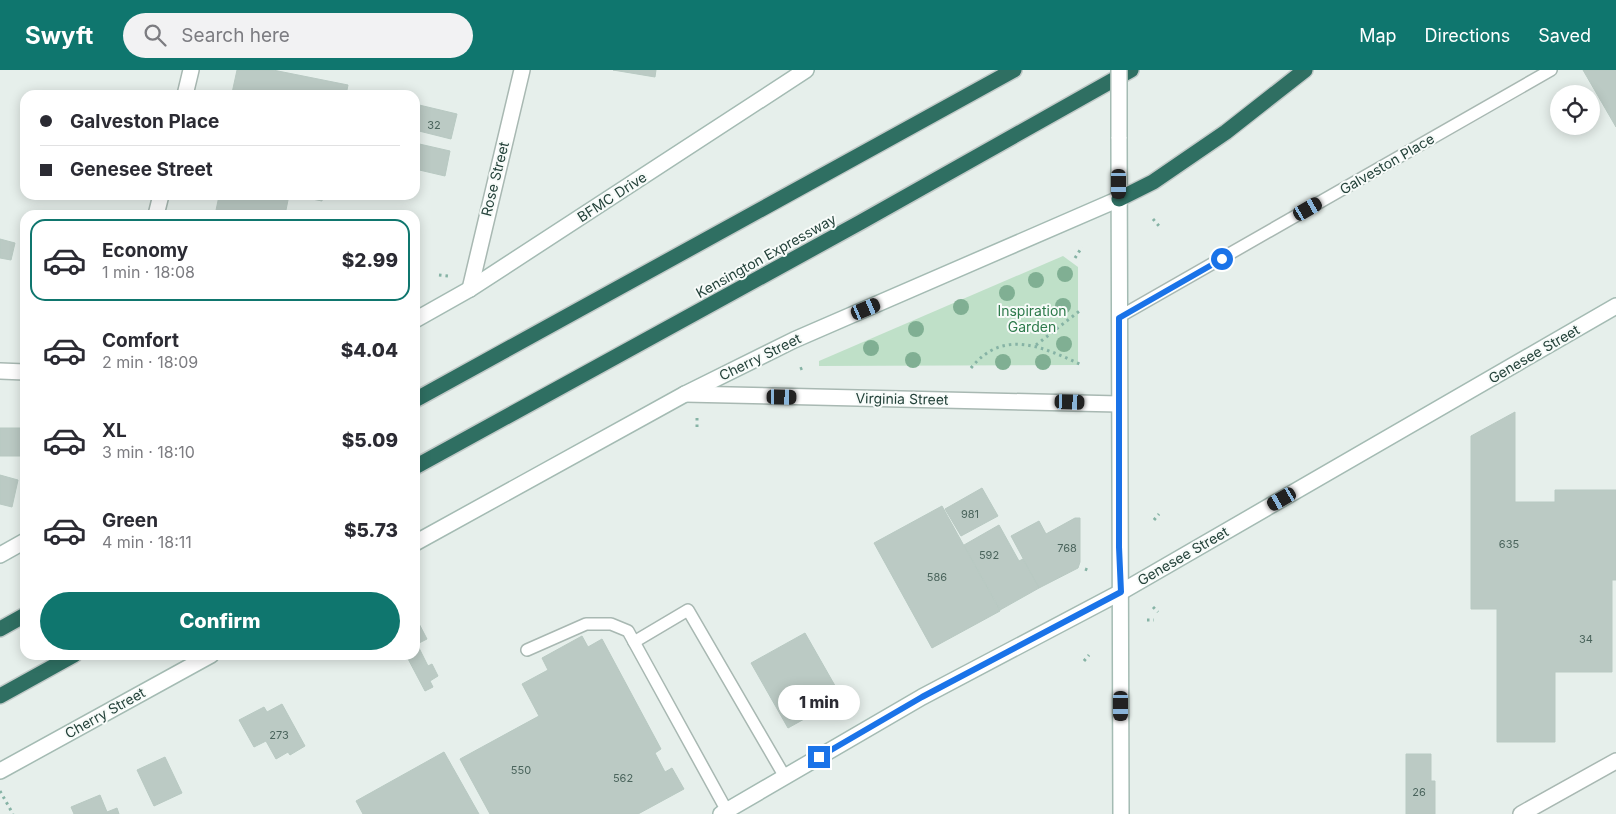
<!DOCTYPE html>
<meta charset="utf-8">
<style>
body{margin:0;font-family:Inter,sans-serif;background:#f2f2f3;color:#2b2b33;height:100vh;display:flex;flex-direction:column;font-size:19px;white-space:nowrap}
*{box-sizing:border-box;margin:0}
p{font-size:16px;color:#7c7c81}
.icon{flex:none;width:28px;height:28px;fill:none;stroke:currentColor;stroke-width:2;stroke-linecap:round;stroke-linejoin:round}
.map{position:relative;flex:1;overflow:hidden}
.details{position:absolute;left:20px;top:140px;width:400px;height:450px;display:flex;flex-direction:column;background:#fff;border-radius:15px;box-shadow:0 2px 12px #0003}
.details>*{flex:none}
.hud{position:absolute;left:20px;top:20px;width:400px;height:110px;border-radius:15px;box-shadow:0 2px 12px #0003;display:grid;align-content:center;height:110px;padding:0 20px;background:#fff}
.buttons{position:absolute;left:1550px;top:15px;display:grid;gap:10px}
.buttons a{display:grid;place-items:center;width:50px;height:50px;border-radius:50%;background:#fff;box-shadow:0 2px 12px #0003;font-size:25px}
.end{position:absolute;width:22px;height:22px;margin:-11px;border:6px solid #1a73e8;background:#fff;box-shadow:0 0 0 2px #fff}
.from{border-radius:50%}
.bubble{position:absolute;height:35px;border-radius:18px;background:#fff;box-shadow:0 2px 12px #0003;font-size:16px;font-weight:800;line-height:35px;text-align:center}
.car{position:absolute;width:15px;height:30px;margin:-15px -8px;border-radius:6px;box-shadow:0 0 4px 1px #0007;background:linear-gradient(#222 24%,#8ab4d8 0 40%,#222 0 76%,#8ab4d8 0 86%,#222 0)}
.hud b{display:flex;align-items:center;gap:18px;height:48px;font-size:19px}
.hud b+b{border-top:1px solid #e1e1e2}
.hud i{width:12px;height:12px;background:#2b2b33}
ul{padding:9px 0 0;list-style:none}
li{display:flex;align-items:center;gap:15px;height:82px;margin:0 10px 8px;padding:0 10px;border:2px solid transparent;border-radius:15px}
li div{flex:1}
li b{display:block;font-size:19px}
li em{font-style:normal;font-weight:800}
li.selected{border-color:#0f766e}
li>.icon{width:45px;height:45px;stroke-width:1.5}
.action{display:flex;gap:10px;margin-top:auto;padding:10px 20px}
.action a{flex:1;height:58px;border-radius:30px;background:#0f766e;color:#fff;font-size:20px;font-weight:800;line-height:58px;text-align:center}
header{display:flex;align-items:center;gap:30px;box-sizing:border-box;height:70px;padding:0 25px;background:#0f766e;color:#fff}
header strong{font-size:24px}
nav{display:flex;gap:28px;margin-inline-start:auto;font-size:18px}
.search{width:350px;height:45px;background:#f2f2f3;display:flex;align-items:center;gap:12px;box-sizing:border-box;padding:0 18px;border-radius:28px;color:#7c7c81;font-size:19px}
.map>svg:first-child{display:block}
</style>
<header>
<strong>Swyft</strong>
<div class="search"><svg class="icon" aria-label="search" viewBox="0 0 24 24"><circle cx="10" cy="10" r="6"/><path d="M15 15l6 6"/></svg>Search here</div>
<nav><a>Map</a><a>Directions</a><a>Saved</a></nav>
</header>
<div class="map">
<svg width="1616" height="744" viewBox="0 0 1616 744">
<rect width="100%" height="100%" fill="#e6efeb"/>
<polygon fill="#bfe0c8" points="1063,186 1078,197 1078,295 819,296 819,291"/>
<g fill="#bbcac4" stroke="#b8c9c2">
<polygon points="237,0 273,0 348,15 346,25 301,25 301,22 295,25 243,25 232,23"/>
<polygon points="613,0 656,0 655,7"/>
<polygon points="1583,0 1616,0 1616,57"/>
<polygon points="415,34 457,44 451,69 415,60"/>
<polygon points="415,73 450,81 445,106 415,99"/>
<polygon points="231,125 289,125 285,145 215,145 219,126 231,129"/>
<polygon points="292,125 323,125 322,131"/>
<polygon points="0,169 15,173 11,190 0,188"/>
<polygon points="1515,342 1515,432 1555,432 1555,420 1616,420 1616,510 1612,510 1612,602 1555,602 1555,672 1497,672 1497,539 1471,539 1471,366"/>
<rect x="0" y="358" width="25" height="28"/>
<polygon points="0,405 18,410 12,437 0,434"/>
<polygon points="982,418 998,446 961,466 945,439"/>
<polygon points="942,436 1000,541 932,578 874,473"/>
<polygon points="1075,448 1080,448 1080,492 1078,498 1039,518 1011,466 1039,451 1046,464"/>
<polygon points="999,455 1019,491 1023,489 1039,518 1000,540 964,475"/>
<polygon points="415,546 427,569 417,574 428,596 432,594 438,606 430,611 433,617 425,621 406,585 415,585"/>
<polygon points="805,563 842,628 788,658 751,593"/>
<polygon points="582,566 588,577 602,569 661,679 655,683 665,702 672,698 684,719 638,744 490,744 460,689 539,646 522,614 548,600 542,588"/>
<polygon points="282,634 305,676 290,685 288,682 276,689 266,671 254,677 239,650 264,637 267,642"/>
<polygon points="444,682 479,744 363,744 356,731"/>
<polygon points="1406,684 1431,684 1431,711 1435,711 1435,744 1406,744"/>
<polygon points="165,687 182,723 154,736 137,700"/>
<polygon points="100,725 107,742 117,738 119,744 74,744 71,737"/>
</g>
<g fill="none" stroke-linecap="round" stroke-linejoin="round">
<defs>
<g id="lane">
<polyline points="1119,247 1551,0"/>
<polyline points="634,572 688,540 785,707"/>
<polyline points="527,580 586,554 611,554 628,561 727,741"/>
</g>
<g id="street">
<polyline points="185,25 191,0"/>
<polyline points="156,145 161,125"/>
<polyline points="470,219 522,0"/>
<polyline points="0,301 25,302"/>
<polyline points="685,324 1119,334"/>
<polyline points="1521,744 1616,691"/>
</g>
<g id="secondary">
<polyline points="1119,67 1121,744"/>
<polyline points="415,250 470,219 806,0"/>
<polyline points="415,473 685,324 794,270 1119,129"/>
<polyline points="0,485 25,471"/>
<polyline points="0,701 211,585"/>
<polyline points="721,744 922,627 1121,522 1616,236"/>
</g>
<g id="highway">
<polyline points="1119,129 1153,112 1226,62 1305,0"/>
<polyline points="415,330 1014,0"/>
<polyline points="415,397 861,152 1131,0"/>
<polyline points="0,559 25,545"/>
<polyline points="0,626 74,585"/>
</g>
</defs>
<use href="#lane" stroke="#a8b8b2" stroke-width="14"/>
<use href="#street" stroke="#a8b8b2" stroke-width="18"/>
<use href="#secondary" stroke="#a4bbb3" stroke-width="18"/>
<use href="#highway" stroke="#c2cac8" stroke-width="18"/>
<g stroke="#86b3a5" stroke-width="3" stroke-dasharray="2.5 4" stroke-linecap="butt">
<polyline points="1153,149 1159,156"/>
<polyline points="1075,188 1082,177"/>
<polyline points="439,205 448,206"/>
<polyline points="1036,275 1082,239"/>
<path d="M971,298C1004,257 1044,278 1082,295"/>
<polyline points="800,299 805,297"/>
<polyline points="697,348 697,359"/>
<polyline points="1154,450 1159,444"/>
<polyline points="1085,499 1090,501"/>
<polyline points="1153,537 1158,542"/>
<polyline points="1147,550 1154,550"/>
<polyline points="1084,591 1089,585"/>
<polyline points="0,721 13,744"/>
</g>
<use href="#lane" stroke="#fff" stroke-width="11"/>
<use href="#street" stroke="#fff" stroke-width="15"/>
<use href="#secondary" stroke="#fff" stroke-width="15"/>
<use href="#highway" stroke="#2f6f62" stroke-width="15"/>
<defs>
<polyline id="secondary-bridge" points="1119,0 1119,67"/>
</defs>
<use href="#secondary-bridge" stroke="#a4bbb3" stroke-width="18" stroke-linecap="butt"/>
<use href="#secondary-bridge" stroke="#fff" stroke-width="15"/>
</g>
<g fill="#80af93">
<circle cx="1065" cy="204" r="8"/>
<circle cx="1036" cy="210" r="8"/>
<circle cx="1007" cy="223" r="8"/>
<circle cx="1063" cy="236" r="8"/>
<circle cx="961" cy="237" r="8"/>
<circle cx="916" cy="259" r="8"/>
<circle cx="1064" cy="274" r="8"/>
<circle cx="871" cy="278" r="8"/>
<circle cx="913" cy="290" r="8"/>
<circle cx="1003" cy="292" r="8"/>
<circle cx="1043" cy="292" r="8"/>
</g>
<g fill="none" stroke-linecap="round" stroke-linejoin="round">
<polyline stroke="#1a73e8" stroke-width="6" points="819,687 922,627 1121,522 1119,477 1119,248 1222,189"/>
</g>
<g text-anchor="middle" stroke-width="4" stroke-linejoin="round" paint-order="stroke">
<g font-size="11" fill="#4a645c">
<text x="434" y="59">32</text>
<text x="970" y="448">981</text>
<text x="1509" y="478">635</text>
<text x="1067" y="482">768</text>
<text x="989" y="489">592</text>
<text x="937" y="511">586</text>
<text x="1586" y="573">34</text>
<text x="279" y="669">273</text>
<text x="521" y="704">550</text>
<text x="623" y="712">562</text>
<text x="1419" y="726">26</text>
</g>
<g font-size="14" fill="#24423a" stroke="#f7fbf9">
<text transform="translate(1387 94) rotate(-30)" y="5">Galveston Place</text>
<text transform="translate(495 109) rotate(-76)" y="5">Rose Street</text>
<text transform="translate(612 127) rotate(-33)" y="5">BFMC Drive</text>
<text transform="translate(766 186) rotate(-29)" y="5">Kensington Expressway</text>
<text transform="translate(1534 284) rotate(-30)" y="5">Genesee Street</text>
<text transform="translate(760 287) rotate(-26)" y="5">Cherry Street</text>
<text transform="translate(902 329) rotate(1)" y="5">Virginia Street</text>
<text transform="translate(1183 486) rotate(-30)" y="5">Genesee Street</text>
<text transform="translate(105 643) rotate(-29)" y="5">Cherry Street</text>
</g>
<g font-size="14" fill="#2d7a4b" stroke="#f7fbf9">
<text x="1032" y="246">Inspiration<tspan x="1032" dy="16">Garden</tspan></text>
</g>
</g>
</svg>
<div class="buttons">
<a><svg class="icon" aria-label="locate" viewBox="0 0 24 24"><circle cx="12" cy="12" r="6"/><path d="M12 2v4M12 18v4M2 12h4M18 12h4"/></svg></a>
</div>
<i class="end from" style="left:1222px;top:189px"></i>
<i class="end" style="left:819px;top:687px"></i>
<div class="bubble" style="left:778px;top:615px;width:82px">1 min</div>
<i class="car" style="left:1119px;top:114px;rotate:180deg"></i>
<i class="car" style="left:1308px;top:139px;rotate:60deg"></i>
<i class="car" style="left:866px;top:239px;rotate:67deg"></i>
<i class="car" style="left:782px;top:327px;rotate:91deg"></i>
<i class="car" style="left:1070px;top:332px;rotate:92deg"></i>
<i class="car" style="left:1282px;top:429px;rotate:240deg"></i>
<i class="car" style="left:1121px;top:636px;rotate:180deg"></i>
<div class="hud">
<b><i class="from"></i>Galveston Place</b>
<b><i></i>Genesee Street</b>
</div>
<section class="details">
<ul>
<li class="selected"><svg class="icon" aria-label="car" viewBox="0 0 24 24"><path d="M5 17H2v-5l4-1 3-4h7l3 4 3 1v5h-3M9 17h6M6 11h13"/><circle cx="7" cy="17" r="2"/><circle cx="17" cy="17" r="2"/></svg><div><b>Economy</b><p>1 min · 18:08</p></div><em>$2.99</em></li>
<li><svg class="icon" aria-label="car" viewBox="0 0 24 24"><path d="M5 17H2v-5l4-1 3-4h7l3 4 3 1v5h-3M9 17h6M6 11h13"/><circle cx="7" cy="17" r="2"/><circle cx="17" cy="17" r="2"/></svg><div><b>Comfort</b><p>2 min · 18:09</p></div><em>$4.04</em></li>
<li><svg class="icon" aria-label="car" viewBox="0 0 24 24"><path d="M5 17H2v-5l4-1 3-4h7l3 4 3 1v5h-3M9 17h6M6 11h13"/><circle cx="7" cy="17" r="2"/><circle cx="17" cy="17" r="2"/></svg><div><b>XL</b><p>3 min · 18:10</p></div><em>$5.09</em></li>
<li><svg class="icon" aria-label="car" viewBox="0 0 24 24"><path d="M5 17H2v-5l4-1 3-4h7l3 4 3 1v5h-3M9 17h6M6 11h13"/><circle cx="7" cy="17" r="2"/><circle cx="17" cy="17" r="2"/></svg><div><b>Green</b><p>4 min · 18:11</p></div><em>$5.73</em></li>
</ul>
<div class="action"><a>Confirm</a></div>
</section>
</div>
